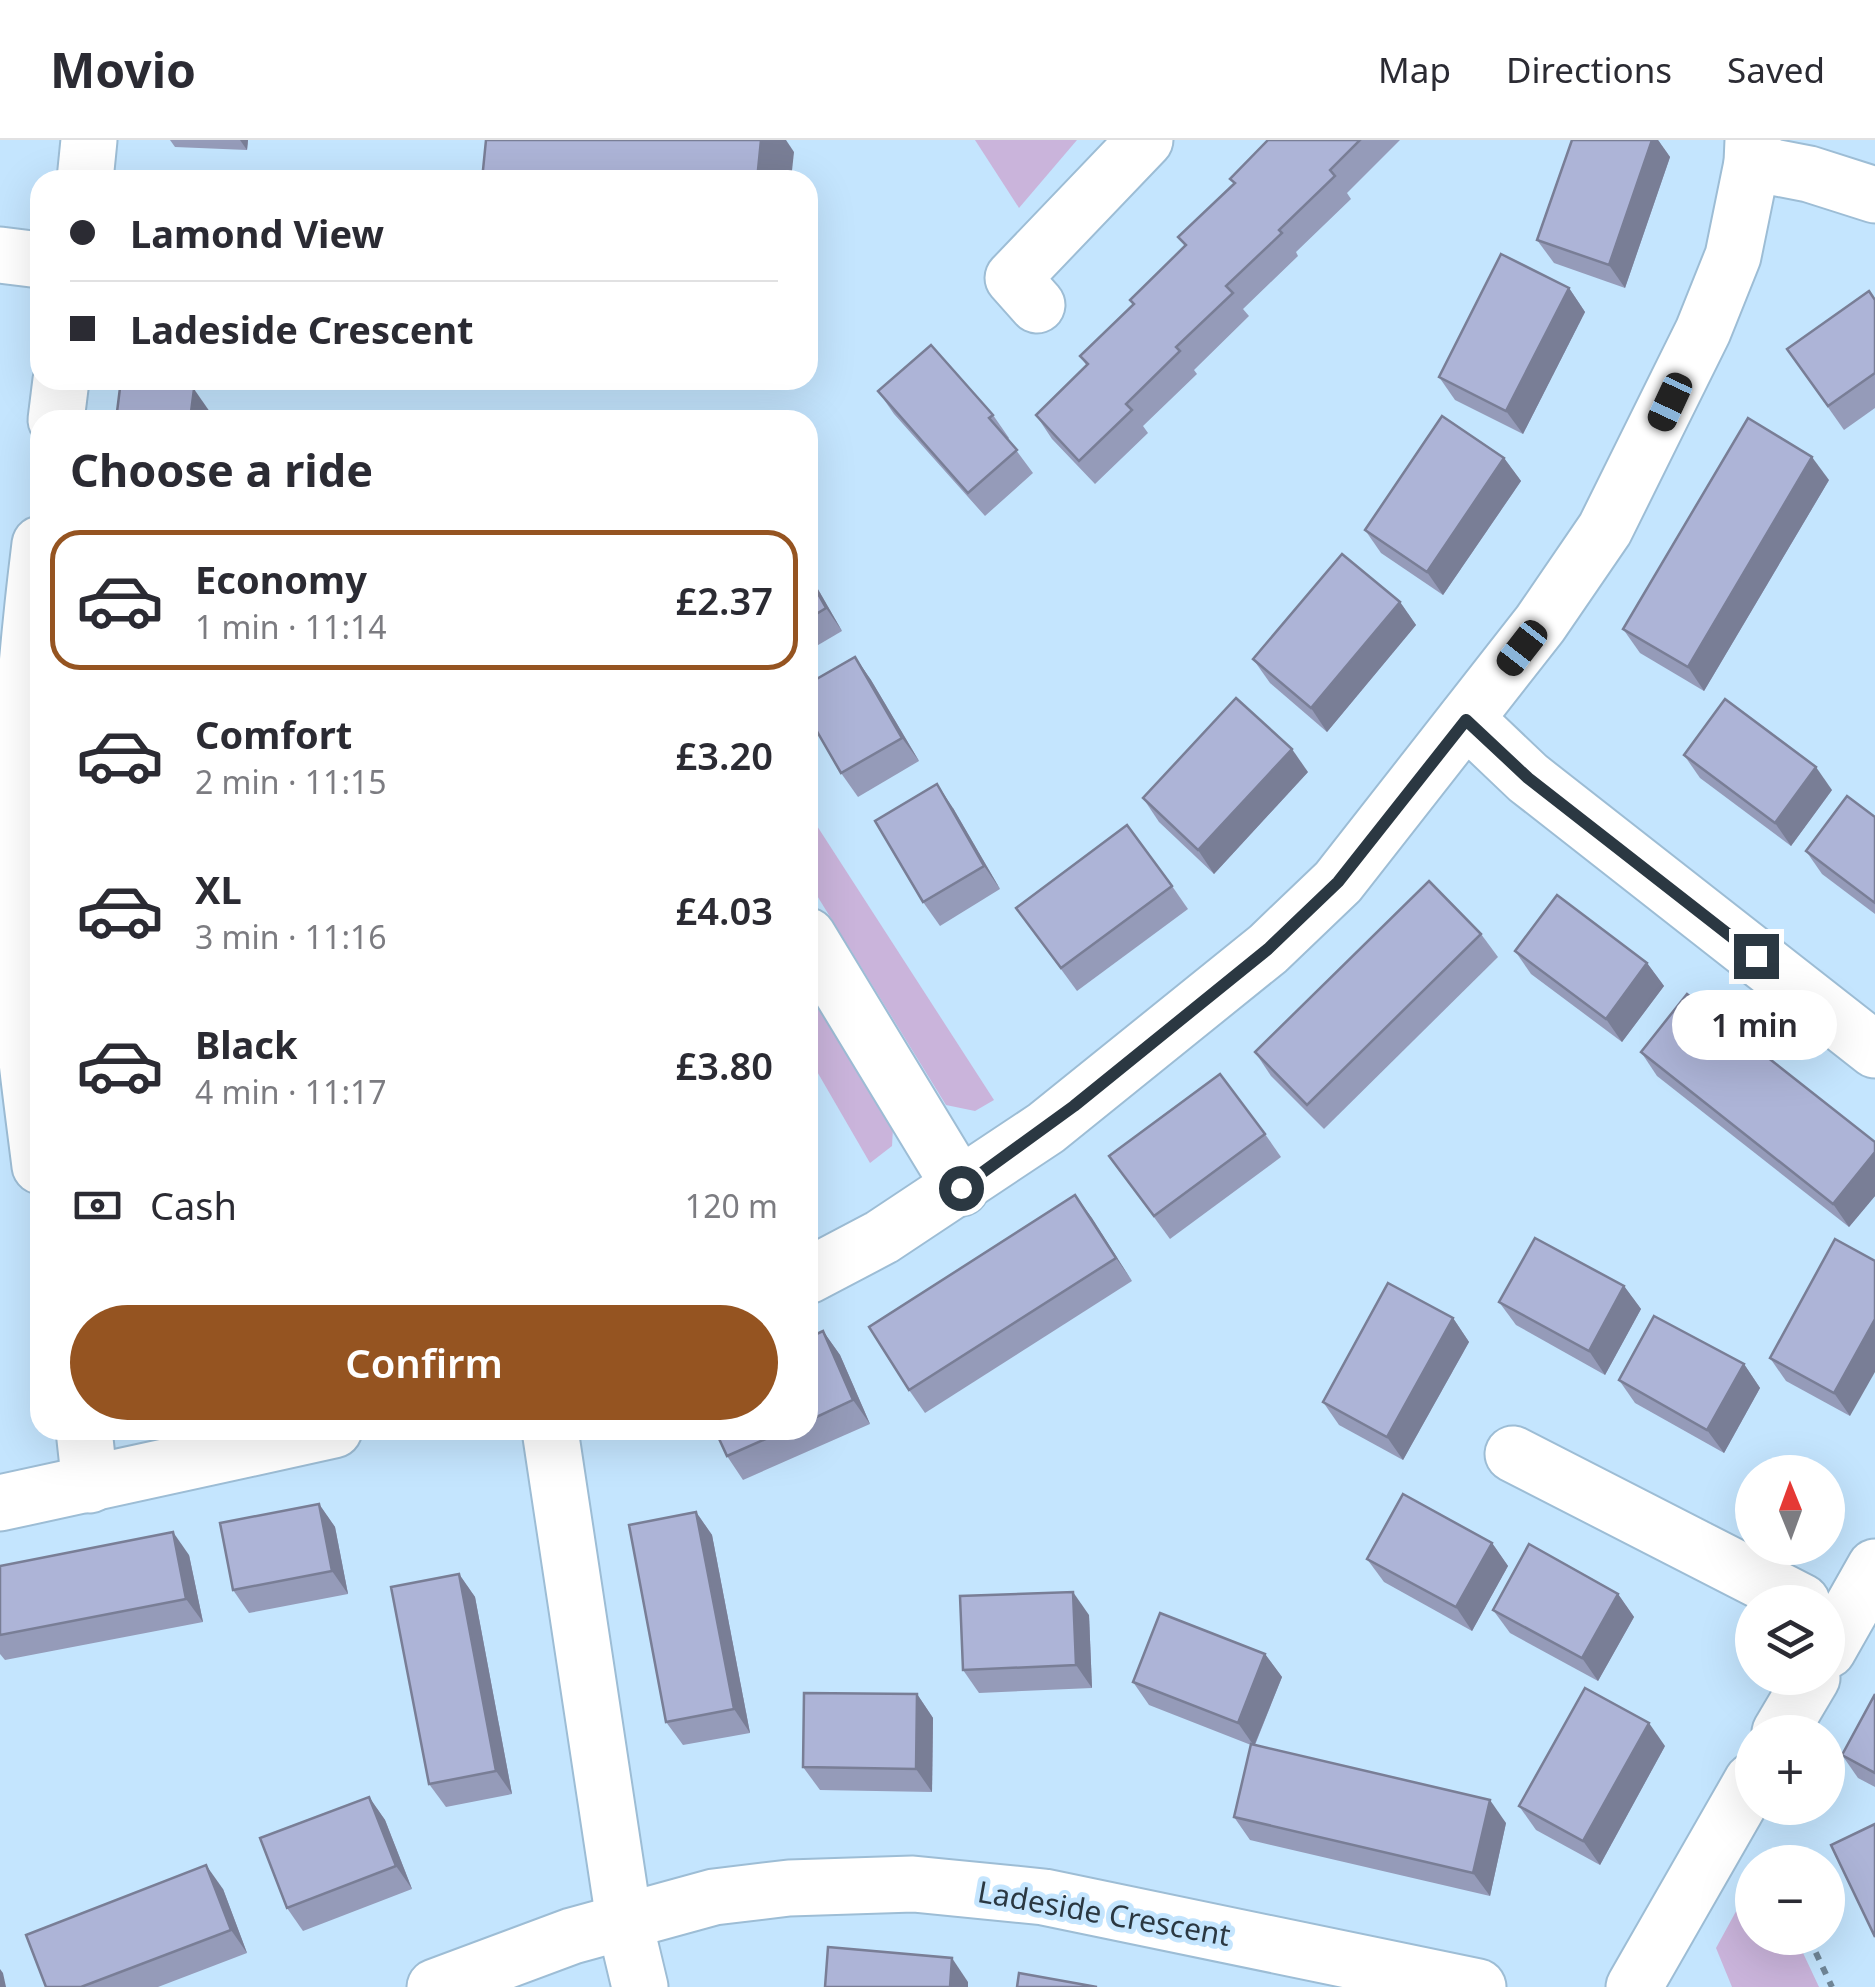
<!DOCTYPE html>
<meta charset="utf-8">
<style>
body{margin:0;font-family:"Noto Sans",sans-serif;background:#f7f7f7;color:#2b2b33;height:100vh;display:flex;flex-direction:column;font-size:38px;white-space:nowrap}
*{box-sizing:border-box;margin:0}
p{font-size:32px;color:#7c7c81}
.icon{flex:none;width:55px;height:55px;fill:none;stroke:currentColor;stroke-width:2;stroke-linecap:round;stroke-linejoin:round}
.map{position:relative;flex:1;overflow:hidden}
.panel{position:absolute;left:30px;top:270px;width:788px;height:1030px;display:flex;flex-direction:column;background:#fff;border-radius:30px;box-shadow:0 10px 40px #0002}
.panel>*{flex:none}
.banner{position:absolute;left:30px;top:30px;width:788px;height:220px;border-radius:30px;box-shadow:0 10px 40px #0002;display:grid;align-content:center;height:220px;padding:0 40px;background:#fff}
.needle{width:65px;rotate:359deg}
.controls{position:absolute;left:1735px;top:1315px;display:grid;gap:20px}
.controls a{display:grid;place-items:center;width:110px;height:110px;border-radius:50%;background:#fff;box-shadow:0 10px 40px #0002;font-size:50px}
.end{position:absolute;width:45px;height:45px;margin:-22px;border:12px solid #2b3842;background:#fff;box-shadow:0 0 0 5px #fff}
.from{border-radius:50%}
.bubble{position:absolute;height:70px;border-radius:35px;background:#fff;box-shadow:0 10px 40px #0002;font-size:32px;font-weight:600;line-height:70px;text-align:center}
.car{position:absolute;width:30px;height:60px;margin:-30px -15px;border-radius:12px;box-shadow:0 0 8px 2px #0007;background:linear-gradient(#222 24%,#8ab4d8 0 40%,#222 0 76%,#8ab4d8 0 86%,#222 0)}
.banner b{display:flex;align-items:center;gap:35px;height:95px;font-size:38px}
.banner b+b{border-top:2px solid #e1e1e2}
.banner i{width:25px;height:25px;background:#2b2b33}
ul{padding:0;list-style:none}
li{display:flex;align-items:center;gap:30px;height:140px;margin:0 20px 15px;padding:0 20px;border:5px solid transparent;border-radius:30px}
li div{flex:1}
li b{display:block;font-size:38px}
li em{font-style:normal;font-weight:600}
li.on{border-color:#955421}
li>.icon{width:90px;height:90px;stroke-width:1.5}
h2{padding:0 40px;font-size:45px;line-height:120px}
.pay{display:flex;align-items:center;gap:25px;height:110px;padding:0 40px;font-size:38px}
.pay p{margin-inline-start:auto}
.cta{display:flex;gap:20px;margin-top:auto;padding:20px 40px}
.cta a{flex:1;height:115px;border-radius:60px;background:#955421;color:#fff;font-size:40px;font-weight:600;line-height:115px;text-align:center}
header{display:flex;align-items:center;gap:60px;box-sizing:border-box;height:140px;padding:0 50px;background:#fff;border-bottom:2px solid #e1e1e2}
header strong{font-size:48px}
nav{display:flex;gap:55px;margin-inline-start:auto;font-size:35px}
.map>svg:first-child{display:block}
</style>
<header>
<strong>Movio</strong>
<nav><a>Map</a><a>Directions</a><a>Saved</a></nav>
</header>
<div class="map">
<svg width="1875" height="1847" viewBox="0 0 1875 1847">
<rect width="100%" height="100%" fill="#c4e5fe"/>
<g fill="#cab4db">
<polygon points="975,0 1077,0 1019,68"/>
<polygon points="808,672 994,960 975,971 946,965 808,741"/>
<polygon points="808,843 893,988 892,1006 870,1023 808,916"/>
<polygon points="1752,1742 1752,1798 1796,1798 1819,1847 1732,1847 1716,1808"/>
</g>
<g fill="none" stroke-linecap="round" stroke-linejoin="round">
<defs>
<g id="minor">
<polyline points="1752,23 1809,34 1875,55"/>
<polyline points="85,40 89,0"/>
<polyline points="0,115 40,120"/>
<polyline points="1037,165 1013,138 1145,0"/>
<polyline points="56,280 61,240"/>
<path d="M40,404C24,532 15,654 17,784C18,865 30,946 40,1026"/>
<polyline points="1466,579 1528,638 1875,910"/>
<polyline points="808,796 961,1048"/>
<polyline points="808,1136 882,1097 1046,988 1268,809 1338,742 1540,484 1605,389 1703,191 1733,116 1752,23 1753,0"/>
<polyline points="84,1290 90,1345"/>
<polyline points="550,1290 624,1780 640,1847"/>
<polyline points="1513,1314 1802,1462"/>
<polyline points="0,1363 334,1290"/>
<polyline points="1828,1510 1875,1427"/>
<polyline points="1780,1592 1812,1538"/>
<polyline points="435,1847 572,1796 714,1757 789,1748 913,1744 1044,1757 1478,1847"/>
<polyline points="1634,1847 1752,1641"/>
</g>
</defs>
<use href="#minor" stroke="#9dbdd5" stroke-width="59"/>
<polyline stroke="#708697" stroke-width="6" stroke-dasharray="8 8" stroke-linecap="butt" points="1809,1798 1832,1847"/>
<use href="#minor" stroke="#fff" stroke-width="55"/>
</g>
<g fill="#959bb9">
<polygon points="170,0 248,0 247,10 175,7"/>
<polygon points="1268,0 1400,0 1347,53 1351,59 1296,112 1298,116 1243,169 1249,176 1194,230 1197,234 1143,286 1148,293 1095,344 1052,299 1036,275 1087,226 1080,216 1133,164 1130,160 1185,106 1178,97 1234,44 1230,39"/>
<polygon points="1572,0 1658,0 1670,17 1625,148 1554,123 1537,100"/>
<polygon points="1569,148 1585,172 1523,294 1455,260 1439,237"/>
<polygon points="1875,160 1875,268 1844,290 1787,209"/>
<polygon points="878,251 993,275 1009,298 1008,299 1033,333 985,376 894,274"/>
<polygon points="1504,318 1521,341 1443,455 1381,413 1365,390"/>
<polygon points="1829,340 1704,551 1640,513 1623,489"/>
<polygon points="808,432 842,491 808,511"/>
<polygon points="1400,462 1416,485 1327,592 1270,543 1253,519"/>
<polygon points="855,517 871,540 919,621 858,657 841,633"/>
<polygon points="1684,615 1832,650 1791,706 1700,638"/>
<polygon points="1308,632 1214,734 1159,682 1143,658"/>
<polygon points="953,668 1000,749 940,786 923,762"/>
<polygon points="1875,677 1875,774 1822,734 1806,711"/>
<polygon points="1172,746 1188,769 1077,851 1016,768"/>
<polygon points="1481,794 1498,817 1324,989 1271,936 1255,912"/>
<polygon points="1515,811 1647,823 1664,846 1622,902 1531,834"/>
<polygon points="1641,912 1875,1002 1875,1056 1849,1087 1657,936"/>
<polygon points="1265,994 1281,1017 1170,1099 1109,1016"/>
<polygon points="1075,1055 1132,1141 925,1273 909,1250"/>
<polygon points="1835,1099 1850,1276 1786,1241 1770,1218"/>
<polygon points="1624,1146 1641,1169 1605,1235 1516,1185 1499,1162"/>
<polygon points="1453,1178 1469,1202 1403,1320 1339,1285 1323,1262"/>
<polygon points="823,1191 840,1215 870,1284 743,1340 727,1316 715,1290 808,1290 808,1198"/>
<polygon points="1744,1224 1760,1248 1724,1313 1635,1263 1619,1240"/>
<polygon points="319,1364 335,1387 348,1454 249,1473 233,1450"/>
<polygon points="696,1372 712,1395 750,1593 683,1605 666,1582"/>
<polygon points="1492,1403 1508,1426 1472,1491 1384,1442 1367,1419"/>
<polygon points="189,1415 203,1482 5,1520 0,1514 0,1426"/>
<polygon points="459,1434 475,1457 512,1654 446,1667 429,1644"/>
<polygon points="1618,1454 1634,1477 1598,1541 1510,1493 1493,1470"/>
<polygon points="1089,1475 1092,1548 979,1553 963,1530"/>
<polygon points="1265,1514 1282,1537 1255,1605 1506,1683 1490,1756 1250,1700 1234,1677 1251,1605 1149,1565 1133,1542"/>
<polygon points="917,1554 933,1578 932,1652 820,1650 803,1627"/>
<polygon points="1875,1554 1875,1647 1858,1638 1842,1615"/>
<polygon points="1665,1606 1600,1725 1536,1690 1519,1666"/>
<polygon points="369,1657 385,1680 412,1749 303,1791 287,1768"/>
<polygon points="223,1749 247,1813 158,1847 46,1847"/>
</g>
<g fill="#797e96">
<polygon points="240,0 248,0 247,10"/>
<polygon points="761,0 786,0 794,12 791,40 757,40"/>
<polygon points="1652,0 1658,0 1670,17 1625,148 1609,125"/>
<polygon points="1569,148 1585,172 1523,294 1506,271"/>
<polygon points="194,249 210,272 209,280 190,280"/>
<polygon points="1812,317 1829,340 1704,551 1688,527"/>
<polygon points="1504,318 1521,341 1443,455 1427,432"/>
<polygon points="808,432 842,491 826,468 808,436"/>
<polygon points="1400,462 1416,485 1327,592 1311,568"/>
<polygon points="855,517 871,540 919,621 902,598"/>
<polygon points="1292,609 1308,632 1214,734 1198,710"/>
<polygon points="1816,627 1832,650 1791,706 1775,683"/>
<polygon points="937,644 953,668 1000,749 984,726"/>
<polygon points="1647,823 1664,846 1622,902 1606,879"/>
<polygon points="1875,1012 1875,1056 1849,1087 1833,1064"/>
<polygon points="1075,1055 1092,1078 1132,1141 1116,1118"/>
<polygon points="1624,1146 1641,1169 1605,1235 1589,1211"/>
<polygon points="1453,1178 1469,1202 1403,1320 1387,1297"/>
<polygon points="1875,1179 1875,1232 1850,1276 1834,1253"/>
<polygon points="823,1191 840,1215 870,1284 853,1260"/>
<polygon points="1744,1224 1760,1248 1724,1313 1707,1290"/>
<polygon points="319,1364 335,1387 348,1454 332,1431"/>
<polygon points="696,1372 712,1395 750,1593 734,1569"/>
<polygon points="173,1392 189,1415 203,1482 186,1459"/>
<polygon points="1492,1403 1508,1426 1472,1491 1456,1467"/>
<polygon points="459,1434 475,1457 512,1654 496,1631"/>
<polygon points="1073,1452 1089,1475 1092,1548 1076,1525"/>
<polygon points="1618,1454 1634,1477 1598,1541 1582,1518"/>
<polygon points="1265,1514 1282,1537 1254,1606 1238,1583"/>
<polygon points="917,1554 933,1578 932,1652 916,1629"/>
<polygon points="1649,1583 1665,1606 1600,1725 1583,1701"/>
<polygon points="369,1657 385,1680 412,1749 396,1726"/>
<polygon points="1490,1660 1506,1683 1490,1756 1473,1733"/>
<polygon points="206,1725 223,1749 247,1813 231,1790"/>
<polygon points="952,1818 968,1842 968,1847 950,1847"/>
<polygon points="0,1829 3,1833 6,1847 0,1847"/>
</g>
<g fill="#adb4d7" stroke="#797e96" stroke-width="2.5">
<polygon points="486,0 761,0 757,40 482,40"/>
<polygon points="1268,0 1360,0 1330,30 1335,36 1279,90 1282,93 1226,146 1233,153 1176,207 1180,211 1126,264 1132,270 1079,321 1036,275 1088,224 1080,216 1134,164 1130,160 1186,105 1178,97 1235,43 1230,39"/>
<polygon points="1572,0 1652,0 1609,125 1537,100"/>
<polygon points="1501,114 1569,148 1506,271 1439,237"/>
<polygon points="1869,151 1875,160 1875,233 1828,266 1787,209"/>
<polygon points="931,205 993,275 989,278 1017,310 968,353 878,251"/>
<polygon points="121,240 194,249 190,280 116,280"/>
<polygon points="1442,276 1504,318 1427,432 1365,390"/>
<polygon points="1748,278 1812,317 1688,527 1623,489"/>
<polygon points="1342,414 1400,462 1311,568 1253,519"/>
<polygon points="808,436 826,468 808,479"/>
<polygon points="855,517 902,598 841,633 808,576 808,544"/>
<polygon points="1236,558 1292,609 1198,710 1143,658"/>
<polygon points="1725,559 1816,627 1775,683 1684,615"/>
<polygon points="937,644 984,726 923,762 875,681"/>
<polygon points="1847,656 1875,677 1875,763 1806,711"/>
<polygon points="1127,685 1172,746 1061,828 1016,768"/>
<polygon points="1429,741 1481,794 1307,965 1255,912"/>
<polygon points="1557,755 1647,823 1606,879 1515,811"/>
<polygon points="1687,854 1875,1002 1875,1012 1833,1064 1641,912"/>
<polygon points="1220,934 1265,994 1154,1076 1109,1016"/>
<polygon points="1075,1055 1116,1118 909,1250 869,1187"/>
<polygon points="1535,1098 1624,1146 1589,1211 1499,1162"/>
<polygon points="1835,1099 1875,1121 1875,1179 1834,1253 1770,1218"/>
<polygon points="1388,1143 1453,1178 1387,1297 1323,1262"/>
<polygon points="1654,1176 1744,1224 1707,1290 1619,1240"/>
<polygon points="823,1191 853,1260 808,1281 808,1198"/>
<polygon points="715,1290 786,1290 727,1316"/>
<polygon points="1403,1354 1492,1403 1456,1467 1367,1419"/>
<polygon points="319,1364 332,1431 233,1450 220,1383"/>
<polygon points="696,1372 734,1569 666,1582 629,1385"/>
<polygon points="173,1392 186,1459 0,1495 0,1426"/>
<polygon points="1529,1404 1618,1454 1582,1518 1493,1470"/>
<polygon points="459,1434 496,1631 429,1644 391,1447"/>
<polygon points="1073,1452 1076,1525 963,1530 960,1456"/>
<polygon points="1160,1473 1265,1514 1238,1583 1133,1542"/>
<polygon points="1585,1548 1649,1583 1583,1701 1519,1666"/>
<polygon points="804,1553 917,1554 916,1629 803,1627"/>
<polygon points="1875,1554 1875,1633 1842,1615"/>
<polygon points="1251,1604 1490,1660 1473,1733 1234,1677"/>
<polygon points="369,1657 396,1726 287,1768 260,1698"/>
<polygon points="1875,1684 1875,1797 1831,1705"/>
<polygon points="206,1725 231,1790 81,1847 46,1847 26,1795"/>
<polygon points="828,1807 952,1818 950,1847 825,1847"/>
<polygon points="1019,1833 1097,1847 1017,1847"/>
</g>
<g fill="none" stroke-linecap="round" stroke-linejoin="round">
<polyline stroke="#2b3842" stroke-width="12" points="961,1048 1074,966 1268,809 1338,742 1466,580 1528,638 1756,816"/>
</g>
<g text-anchor="middle" stroke-width="10" stroke-linejoin="round" paint-order="stroke">
<g font-size="30" fill="#2b3842" stroke="#c4e5fe">
<text transform="translate(1104 1774) rotate(10)" y="10">Ladeside Crescent</text>
</g>
</g>
</svg>
<div class="controls">
<a><svg class="needle" viewBox="-14 -14 28 28"><path d="M0-13l5 13h-10z" fill="#e53935"/><path d="M0 13l5-13h-10z" fill="#7c7c81"/></svg></a>
<a><svg class="icon" aria-label="layers" viewBox="0 0 24 24"><path d="M12 4l9 5-9 5-9-5zM3 14l9 5 9-5"/></svg></a>
<a>+</a>
<a>−</a>
</div>
<i class="end from" style="left:961px;top:1048px"></i>
<i class="end" style="left:1756px;top:816px"></i>
<div class="bubble" style="left:1672px;top:850px;width:165px">1 min</div>
<i class="car" style="left:1670px;top:262px;rotate:205deg"></i>
<i class="car" style="left:1522px;top:508px;rotate:218deg"></i>
<div class="banner">
<b><i class="from"></i>Lamond View</b>
<b><i></i>Ladeside Crescent</b>
</div>
<section class="panel">
<h2>Choose a ride</h2>
<ul>
<li class="on"><svg class="icon" aria-label="car" viewBox="0 0 24 24"><path d="M5 17H2v-5l4-1 3-4h7l3 4 3 1v5h-3M9 17h6M6 11h13"/><circle cx="7" cy="17" r="2"/><circle cx="17" cy="17" r="2"/></svg><div><b>Economy</b><p>1 min · 11:14</p></div><em>£2.37</em></li>
<li><svg class="icon" aria-label="car" viewBox="0 0 24 24"><path d="M5 17H2v-5l4-1 3-4h7l3 4 3 1v5h-3M9 17h6M6 11h13"/><circle cx="7" cy="17" r="2"/><circle cx="17" cy="17" r="2"/></svg><div><b>Comfort</b><p>2 min · 11:15</p></div><em>£3.20</em></li>
<li><svg class="icon" aria-label="car" viewBox="0 0 24 24"><path d="M5 17H2v-5l4-1 3-4h7l3 4 3 1v5h-3M9 17h6M6 11h13"/><circle cx="7" cy="17" r="2"/><circle cx="17" cy="17" r="2"/></svg><div><b>XL</b><p>3 min · 11:16</p></div><em>£4.03</em></li>
<li><svg class="icon" aria-label="car" viewBox="0 0 24 24"><path d="M5 17H2v-5l4-1 3-4h7l3 4 3 1v5h-3M9 17h6M6 11h13"/><circle cx="7" cy="17" r="2"/><circle cx="17" cy="17" r="2"/></svg><div><b>Black</b><p>4 min · 11:17</p></div><em>£3.80</em></li>
</ul>
<div class="pay"><svg class="icon" aria-label="cash" viewBox="0 0 24 24"><path d="M3 7h18v10H3z"/><circle cx="12" cy="12" r="2"/></svg>Cash<p>120 m</p></div>
<div class="cta"><a>Confirm</a></div>
</section>
</div>
